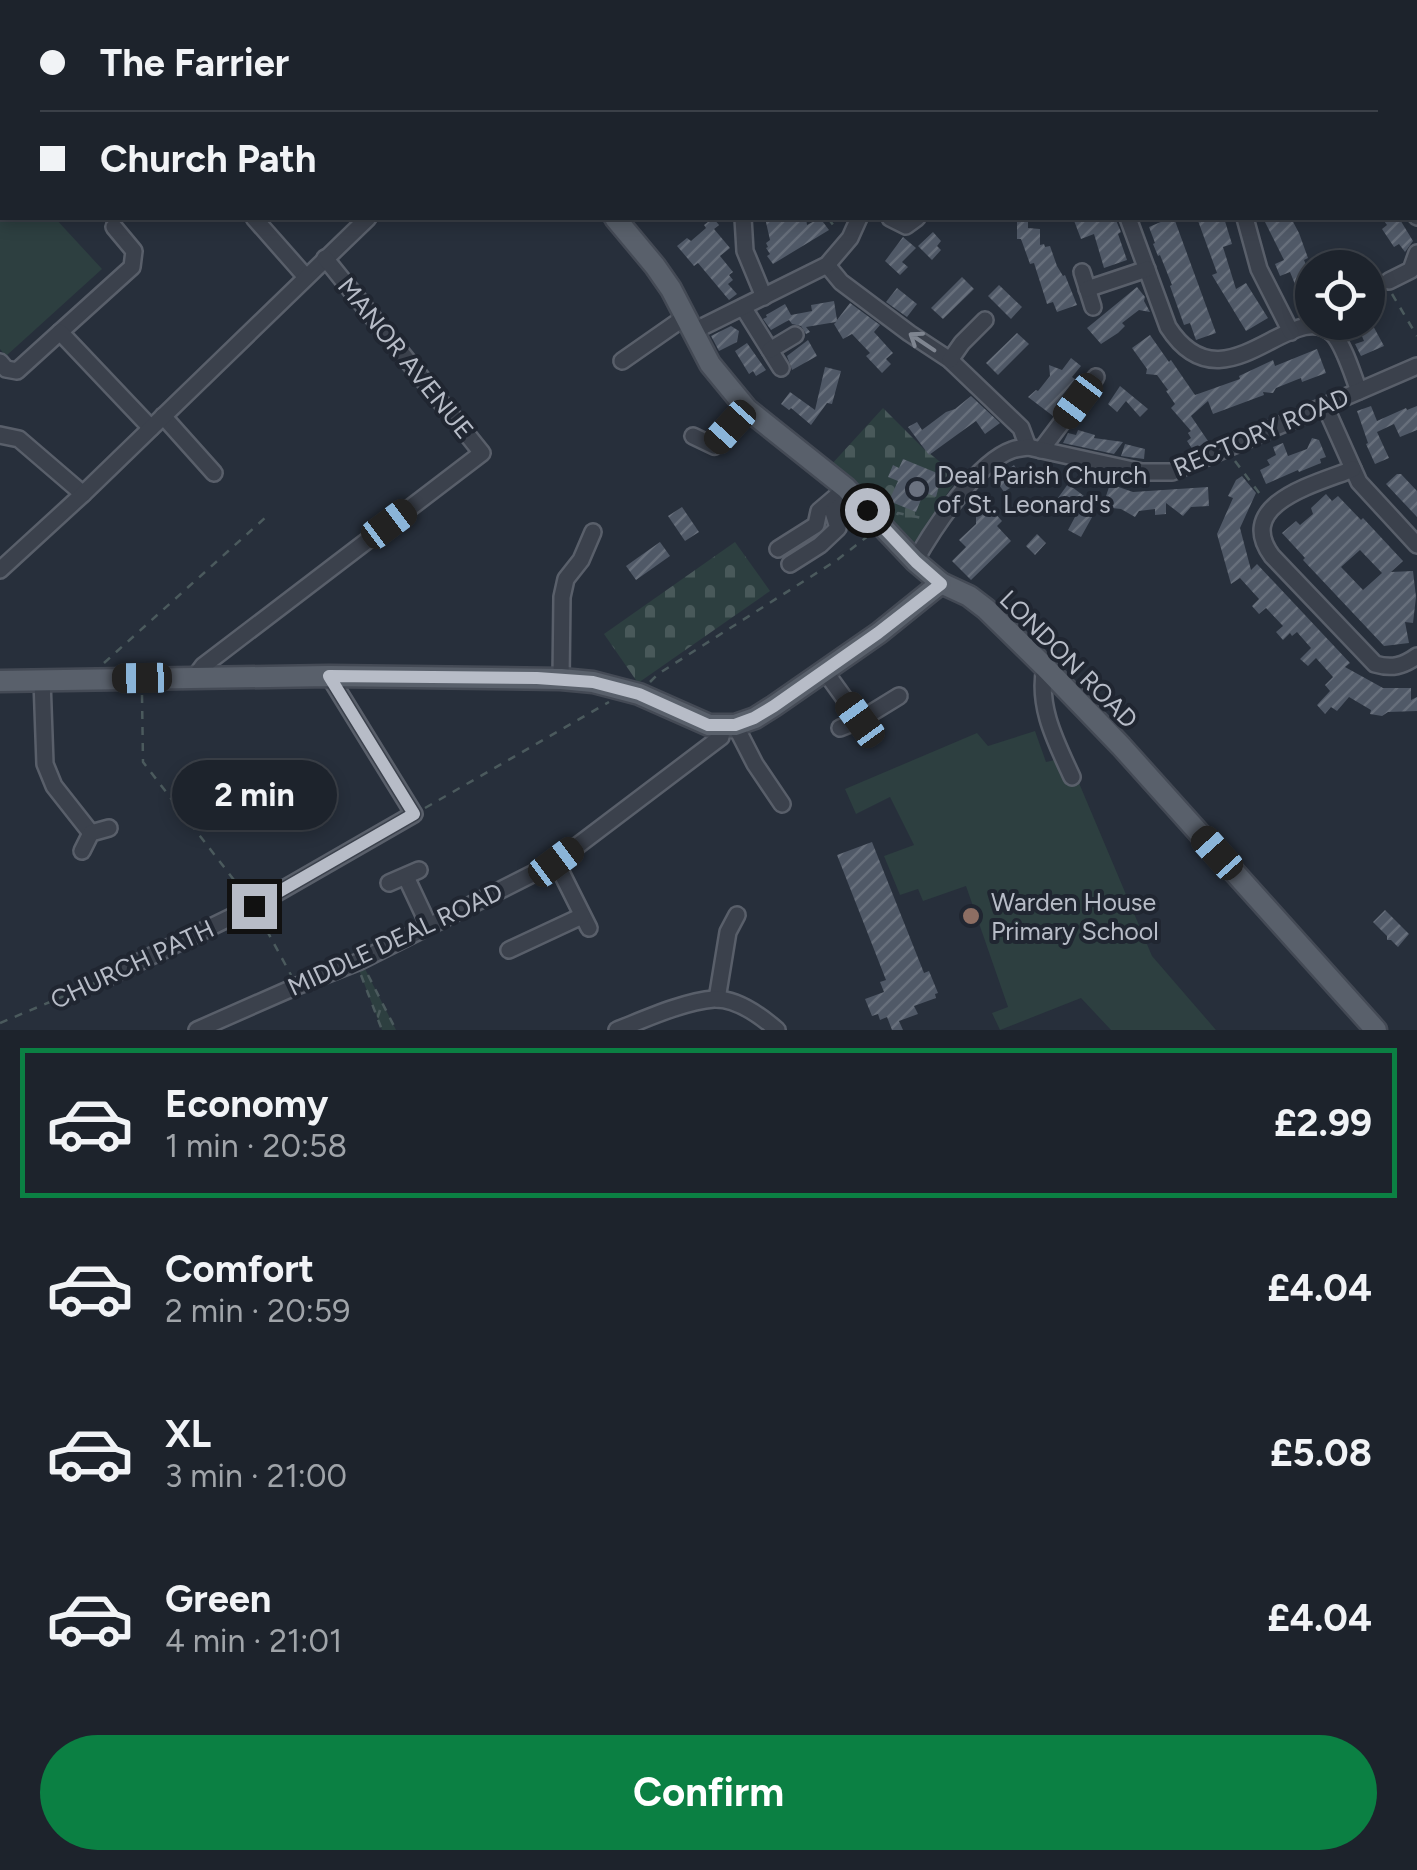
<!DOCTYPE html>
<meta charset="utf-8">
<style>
body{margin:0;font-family:Figtree,sans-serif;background:#252b34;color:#f1f3f6;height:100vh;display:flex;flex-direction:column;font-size:38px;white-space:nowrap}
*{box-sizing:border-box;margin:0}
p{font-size:32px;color:#a0a4a9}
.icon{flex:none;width:55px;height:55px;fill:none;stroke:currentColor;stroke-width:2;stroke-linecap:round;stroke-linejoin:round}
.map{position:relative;height:1030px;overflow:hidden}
.sheet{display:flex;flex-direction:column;background:#1d232c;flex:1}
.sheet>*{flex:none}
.banner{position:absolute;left:0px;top:0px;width:1418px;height:220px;box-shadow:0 5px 15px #0003,0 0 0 2px #3b4048;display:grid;align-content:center;height:220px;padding:0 40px;background:#1d232c}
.tools{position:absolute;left:1295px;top:250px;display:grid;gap:20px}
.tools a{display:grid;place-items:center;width:90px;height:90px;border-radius:50%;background:#1d232c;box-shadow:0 5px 15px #0003,0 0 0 2px #3b4048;font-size:50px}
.end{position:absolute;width:45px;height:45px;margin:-22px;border:12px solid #b7bcc7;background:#111;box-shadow:0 0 0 5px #111}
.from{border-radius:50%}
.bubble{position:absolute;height:70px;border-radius:35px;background:#1d232c;box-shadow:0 5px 15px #0003,0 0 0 2px #3b4048;font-size:32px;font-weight:700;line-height:70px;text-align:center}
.car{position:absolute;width:30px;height:60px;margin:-30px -15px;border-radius:12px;box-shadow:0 0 8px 2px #0007;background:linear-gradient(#222 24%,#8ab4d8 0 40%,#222 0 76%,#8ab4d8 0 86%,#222 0)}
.banner b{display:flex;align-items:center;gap:35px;height:95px;font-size:38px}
.banner b+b{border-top:2px solid #3b4048}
.banner i{width:25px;height:25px;background:#f1f3f6}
ul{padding:18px 0 0;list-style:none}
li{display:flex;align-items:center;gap:30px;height:150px;margin:0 20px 15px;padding:0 20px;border:5px solid transparent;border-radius:0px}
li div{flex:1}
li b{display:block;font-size:38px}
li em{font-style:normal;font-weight:700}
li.current{border-color:#0b8043}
li>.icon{width:90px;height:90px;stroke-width:1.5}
.cta{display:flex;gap:20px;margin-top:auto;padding:20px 40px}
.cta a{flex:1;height:115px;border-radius:60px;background:#0b8043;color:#fff;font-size:40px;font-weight:700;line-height:115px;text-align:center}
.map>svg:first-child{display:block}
</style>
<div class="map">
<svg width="1417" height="1030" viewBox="0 0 1417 1030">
<defs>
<pattern id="grass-tufts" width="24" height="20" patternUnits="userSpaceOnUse" patternTransform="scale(2.5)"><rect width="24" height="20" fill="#2d3f40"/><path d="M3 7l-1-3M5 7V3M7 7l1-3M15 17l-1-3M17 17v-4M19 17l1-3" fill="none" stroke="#49595a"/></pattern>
<pattern id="cemetery-stones" width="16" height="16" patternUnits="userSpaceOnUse" patternTransform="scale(2.5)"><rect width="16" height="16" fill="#2d3f40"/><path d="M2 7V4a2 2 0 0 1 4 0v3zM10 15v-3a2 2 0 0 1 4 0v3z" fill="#49595a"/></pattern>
<pattern id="building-hatch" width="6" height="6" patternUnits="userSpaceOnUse" patternTransform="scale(2.5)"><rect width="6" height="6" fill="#505967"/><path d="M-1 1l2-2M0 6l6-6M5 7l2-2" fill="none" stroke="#676f7b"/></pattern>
</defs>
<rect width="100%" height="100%" fill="#272f3b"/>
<polygon fill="url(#grass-tufts)" points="364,967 396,1030 382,1030 359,970"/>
<g fill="url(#cemetery-stones)">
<polygon points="883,408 923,448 950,470 953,485 912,546 830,466"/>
<polygon points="735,542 770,591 638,683 604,634"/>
</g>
<g fill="#2d3f40">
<polygon points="0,157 2,159 2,218 55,218 102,269 6,356 0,349"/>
<polygon points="1035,731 1046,762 1068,757 1152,956 1216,1030 1111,1030 1081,998 1000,1030 992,1013 1008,1007 966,886 923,901 918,889 900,895 884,856 914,845 890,797 856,814 845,789 977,733 988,746"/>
</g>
<g fill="url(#building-hatch)" fill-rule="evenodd">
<polygon points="713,218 719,225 714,229 730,248 720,256 733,272 729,275 733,280 728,284 737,294 729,300 698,263 694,266 677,246 687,238 691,241 706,228 704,225"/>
<polygon points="765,218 806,218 807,225 820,218 829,230 773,264 767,256 770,254 766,248 768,247 766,243 770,240"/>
<polygon points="1017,218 1028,218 1028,228 1040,229 1040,245 1044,244 1045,247 1050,246 1057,266 1063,276 1065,275 1077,305 1057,312 1053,302 1047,304 1034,263 1030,264 1021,239 1017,239"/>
<polygon points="1073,218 1115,218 1121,232 1118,234 1127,260 1104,268 1094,234 1081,239"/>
<polygon points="1161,218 1174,218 1216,333 1196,340 1190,323 1184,325 1170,286 1172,285 1160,255 1158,256 1153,244 1155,243 1149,227 1163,221"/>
<polygon points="1197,218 1224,218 1232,244 1223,247 1236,289 1246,283 1268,318 1246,331 1212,275 1217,273"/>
<polygon points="1263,218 1291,218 1299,233 1308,258 1304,260 1312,279 1312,315 1308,316 1290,272 1280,276 1275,264 1284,260"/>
<polygon points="1382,218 1399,218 1413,241 1405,252 1399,244 1394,247 1382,229 1387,225"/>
<polygon points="933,232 941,241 937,246 941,250 932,260 918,246"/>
<polygon points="903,237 916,248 902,262 908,267 900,275 885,261"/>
<polygon points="962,277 974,289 943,319 931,308"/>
<polygon points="999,285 1022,307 1011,319 988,296"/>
<polygon points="1137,287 1145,297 1144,301 1150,312 1139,310 1122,323 1125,326 1118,333 1101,344 1087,328"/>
<polygon points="897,288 917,304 907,317 886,302"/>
<polygon points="834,301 837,320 850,303 880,325 874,332 893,353 886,359 891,364 882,373 866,356 870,353 852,334 843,339 834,324 836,322 806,327 810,332 806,334 801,326 792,324 789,320 771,330 763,319 767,317 766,315 785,304 791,315 812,311 811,305"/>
<polygon points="1356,322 1371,322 1384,346 1361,356 1355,344 1364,341"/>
<polygon points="731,326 739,331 737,342 719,351 711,336"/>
<polygon points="1017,333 1029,344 998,375 986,363"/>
<polygon points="1150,335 1169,362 1171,360 1195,395 1240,379 1239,376 1273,360 1275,366 1317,349 1326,373 1302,382 1301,378 1276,388 1273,393 1263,392 1264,395 1213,414 1208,401 1191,416 1208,441 1193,450 1187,441 1191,438 1188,433 1191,431 1171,408 1175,404 1166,391 1168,390 1157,375 1146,374 1147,369 1132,348"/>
<polygon points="808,340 817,356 792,370 787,356"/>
<polygon points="747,343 766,370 756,376 753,371 749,374 735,351"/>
<polygon points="1071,358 1081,366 1072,377 1075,379 1056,404 1059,407 1053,416 1028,397 1036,390 1038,391 1050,376 1049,365 1062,370"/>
<polygon points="825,367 841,371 832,404 827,403 811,425 791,408 789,410 781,404 790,392 815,410"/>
<polygon points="1120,386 1148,409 1140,417 1126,401 1117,412 1108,404"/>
<polygon points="971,396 1000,423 985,434 976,421 929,455 908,427 917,422 922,430 946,412 955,409"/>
<polygon points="1371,406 1377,421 1406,408 1407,410 1417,406 1417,430 1400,437 1394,424 1377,432 1389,458 1375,464 1366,444 1368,443 1357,411"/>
<polygon points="1078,430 1095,435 1094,438 1123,442 1114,454 1063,443 1068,433 1076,435"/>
<polygon points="1312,438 1319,440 1326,457 1320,459 1321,463 1299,472 1298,470 1266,484 1260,470 1270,465 1267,460 1276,455 1273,447 1283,443 1288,456 1307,449"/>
<polygon points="1125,444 1145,449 1144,459 1121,456"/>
<polygon points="903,459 942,475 936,497 924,492 916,512 889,501 898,481 888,477 893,465 899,468"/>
<polygon points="1014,465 1023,479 1004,492 995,479"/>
<polygon points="1397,474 1401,474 1417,491 1417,517 1386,484"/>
<polygon points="1242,476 1256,493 1240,528 1251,570 1257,564 1350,663 1345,667 1383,688 1411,688 1411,700 1417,697 1417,711 1388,712 1382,716 1370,714 1371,710 1349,697 1337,711 1331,707 1325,714 1317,705 1330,691 1325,685 1333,677 1316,658 1308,666 1300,659 1311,648 1297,632 1292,636 1290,633 1283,640 1276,632 1283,626 1266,608 1259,614 1252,606 1259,599 1240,578 1231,584 1217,534 1233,498 1228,496 1236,480"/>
<polygon points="1068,484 1084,496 1080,500 1096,510 1081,537 1068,530 1075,517 1055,502"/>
<polygon points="1110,484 1133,492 1208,487 1209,506 1191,507 1183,516 1166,503 1166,514 1155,515 1155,509 1139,511 1135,517 1121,509 1112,508 1106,496"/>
<path d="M1326,494L1332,501L1338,496L1361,520L1363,518L1403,561L1391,572L1413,571L1416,597L1413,623L1405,622L1409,643L1384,646L1303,560L1305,558L1282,533L1296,521L1300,525L1313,514L1311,508ZM1360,550L1382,573L1363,590L1341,567Z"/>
<polygon points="682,507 699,532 685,541 668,516"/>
<polygon points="990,508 1002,521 997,526 1011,541 971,580 952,561 966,547 959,540 976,524 976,512 987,511"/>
<polygon points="1037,534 1046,543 1035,555 1026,546"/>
<polygon points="660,542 670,556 636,580 626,566"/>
<polygon points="872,842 924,973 929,971 938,993 935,994 936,998 914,1006 918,1014 899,1021 903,1030 892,1030 887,1017 880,1020 878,1014 872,1016 865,999 884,992 880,982 886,980 837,855"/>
<polygon points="1385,910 1409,934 1398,947 1391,940 1387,940 1387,936 1373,922"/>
</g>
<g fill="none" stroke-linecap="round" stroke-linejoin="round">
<defs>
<g id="minor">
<polyline points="779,0 781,2"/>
<polyline points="1281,0 1283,2"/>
<polyline points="222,2 225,0"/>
<polyline points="419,2 422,0"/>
<polyline points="759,2 762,0"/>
<polyline points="940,2 942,0"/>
<polyline points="1333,2 1337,0"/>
<polyline points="1415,112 1417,111"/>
<polyline points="1415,214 1417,217"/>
<polyline points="254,218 306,277"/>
<polyline points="743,218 745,251 764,297"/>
<polyline points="890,218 906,226 917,218"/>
<path d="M1128,218L1168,327C1224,414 1293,294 1333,334C1344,345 1353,376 1359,391"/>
<polyline points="1245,218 1259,269 1291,332"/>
<polyline points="827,265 841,282 909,333 950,360 1021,428 1028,447"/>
<polyline points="1082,272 1093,307"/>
<polyline points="1389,281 1411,270 1417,253"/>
<polyline points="1087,289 1147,269"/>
<polyline points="743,307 781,368"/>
<polyline points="60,332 132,267 134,251 114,227"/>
<polyline points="692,332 827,265 850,238 859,218"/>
<polyline points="770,350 795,335"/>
<polyline points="950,360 962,343 985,320"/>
<polyline points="622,361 685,317"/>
<polyline points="0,362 6,369 17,371 60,332 151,428"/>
<polyline points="1325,406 1359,482 1417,545"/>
<polyline points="163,416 214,473"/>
<polyline points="0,435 19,439 83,494"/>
<polyline points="693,436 714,446 747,409"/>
<polyline points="1041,450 1096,377"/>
<path d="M1353,469C1319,483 1233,503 1272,556L1375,664C1392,669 1403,666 1417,656"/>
<polyline points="778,549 816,525 819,511 839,494"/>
<path d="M915,561C933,529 977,462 1012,450C1017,448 1023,448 1028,447L1142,472H1172L1417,366"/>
<polyline points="790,564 820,545 838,528 833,512 853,495"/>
<polyline points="0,570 83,494 368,218"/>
<path d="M1045,667C1037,707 1056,742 1072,777"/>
<polyline points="824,670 860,720 899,696"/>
<polyline points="194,678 203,666 482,453 325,258"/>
<polyline points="561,679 562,597 566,579 581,560 593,532"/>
<polyline points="42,680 45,764 54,786 91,833"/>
<polyline points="735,725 755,764 782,804"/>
<polyline points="840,728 860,720"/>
<polyline points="82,851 91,833 109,828"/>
<polyline points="556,862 589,928"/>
<polyline points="406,877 429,926"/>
<polyline points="389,883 419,870"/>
<polyline points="509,950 582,916"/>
<polyline points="106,978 254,906 414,814 329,676"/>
<polyline points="717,999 728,932 737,915"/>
<polyline points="197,1030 297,986 358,962 556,862 721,737 722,726"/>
<path d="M617,1030C645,1019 685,1001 714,999C736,998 761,1016 777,1030"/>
</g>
<g id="major">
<polyline points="450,0 452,2"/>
<polyline points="615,218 655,266 671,289 710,364 747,409 846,488 915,561 941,583 969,596 986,609 1045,667 1121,746 1376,1030"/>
<polyline points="0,681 329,676 561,679 593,682 639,694 709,725 735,725 755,718 774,706 879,633 941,583"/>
</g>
</defs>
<use href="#minor" stroke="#595f6a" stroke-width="20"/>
<use href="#major" stroke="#444a55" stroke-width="25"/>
<g stroke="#4b5a5d" stroke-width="2.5" stroke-dasharray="8 8" stroke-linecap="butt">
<polyline points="708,0 710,2"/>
<polyline points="828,218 837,230"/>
<polyline points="1392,294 1417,336"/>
<polyline points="1235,461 1263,498"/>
<polyline points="897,515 898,513 927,519"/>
<polyline points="104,663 266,517"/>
<polyline points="650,682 658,674 837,560 868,536"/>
<polyline points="142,695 143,762 244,893"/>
<polyline points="425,808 609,702"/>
<polyline points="259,916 291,975"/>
<polyline points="361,975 382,1030"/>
<polyline points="368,975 396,1030"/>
<polyline points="0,1023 95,983"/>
</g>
<use href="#minor" stroke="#3b414c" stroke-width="15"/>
<use href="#major" stroke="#59606b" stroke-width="20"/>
</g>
<defs><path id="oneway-shaft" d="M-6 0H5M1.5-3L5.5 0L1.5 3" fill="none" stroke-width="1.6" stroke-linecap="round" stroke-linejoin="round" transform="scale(2.5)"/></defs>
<use stroke="#7f8590" href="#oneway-shaft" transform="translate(922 342) rotate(-146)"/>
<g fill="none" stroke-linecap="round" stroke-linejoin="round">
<polyline stroke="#b7bcc7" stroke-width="12" points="254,906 414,814 329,676 537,678 593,682 639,694 708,725 735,725 754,718 774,706 878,633 941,584 916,562 867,510"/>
</g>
<circle fill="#6b7280" stroke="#202631" stroke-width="4" cx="917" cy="489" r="10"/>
<circle fill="#8d6e63" stroke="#202631" stroke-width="4" cx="971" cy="916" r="10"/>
<g text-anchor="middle" stroke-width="8" stroke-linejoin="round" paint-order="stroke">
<g font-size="25" fill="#b7bcc7" stroke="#202631">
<text transform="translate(406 358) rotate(51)" y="9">MANOR AVENUE</text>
<text transform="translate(1261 432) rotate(-23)" y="9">RECTORY ROAD</text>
<text transform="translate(1069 659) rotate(45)" y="9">LONDON ROAD</text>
<text transform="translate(395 939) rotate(-25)" y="9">MIDDLE DEAL ROAD</text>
<text transform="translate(132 964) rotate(-25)" y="9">CHURCH PATH</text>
</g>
<g font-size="25" fill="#b7bcc7" stroke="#202631" text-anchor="start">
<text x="937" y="484">Deal Parish Church<tspan x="937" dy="29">of St. Leonard's</tspan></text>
<text x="991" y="911">Warden House<tspan x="991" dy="29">Primary School</tspan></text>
</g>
</g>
</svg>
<div class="tools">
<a><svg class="icon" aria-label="locate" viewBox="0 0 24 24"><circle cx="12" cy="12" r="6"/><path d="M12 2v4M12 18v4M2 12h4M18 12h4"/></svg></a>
</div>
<i class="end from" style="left:867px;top:510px"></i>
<i class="end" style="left:254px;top:906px"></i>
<div class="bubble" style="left:172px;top:760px;width:165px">2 min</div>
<i class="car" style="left:1078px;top:401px;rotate:217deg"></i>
<i class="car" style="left:730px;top:427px;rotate:222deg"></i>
<i class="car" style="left:389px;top:524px;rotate:53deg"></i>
<i class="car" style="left:142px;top:678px;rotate:269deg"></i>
<i class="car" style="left:860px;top:720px;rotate:324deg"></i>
<i class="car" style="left:1217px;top:853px;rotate:318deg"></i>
<i class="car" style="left:556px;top:862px;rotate:53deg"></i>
<div class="banner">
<b><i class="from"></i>The Farrier</b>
<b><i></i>Church Path</b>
</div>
</div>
<section class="sheet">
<ul>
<li class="current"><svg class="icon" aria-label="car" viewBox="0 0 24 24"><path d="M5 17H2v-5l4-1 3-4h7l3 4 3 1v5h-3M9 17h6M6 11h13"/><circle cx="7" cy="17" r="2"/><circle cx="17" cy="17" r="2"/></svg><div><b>Economy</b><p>1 min · 20:58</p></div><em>£2.99</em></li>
<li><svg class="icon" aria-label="car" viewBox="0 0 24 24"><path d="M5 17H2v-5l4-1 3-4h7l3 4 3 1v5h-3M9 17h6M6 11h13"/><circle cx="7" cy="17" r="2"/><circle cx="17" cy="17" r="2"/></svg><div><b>Comfort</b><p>2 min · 20:59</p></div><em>£4.04</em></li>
<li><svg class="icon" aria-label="car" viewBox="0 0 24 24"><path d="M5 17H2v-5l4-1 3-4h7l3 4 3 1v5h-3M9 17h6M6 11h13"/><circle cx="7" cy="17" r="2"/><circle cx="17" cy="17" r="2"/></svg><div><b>XL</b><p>3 min · 21:00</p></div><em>£5.08</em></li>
<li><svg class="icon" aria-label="car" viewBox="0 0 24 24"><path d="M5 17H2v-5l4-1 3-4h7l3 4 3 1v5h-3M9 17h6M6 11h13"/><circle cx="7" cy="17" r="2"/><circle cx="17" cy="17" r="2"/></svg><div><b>Green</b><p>4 min · 21:01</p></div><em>£4.04</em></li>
</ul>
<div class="cta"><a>Confirm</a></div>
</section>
